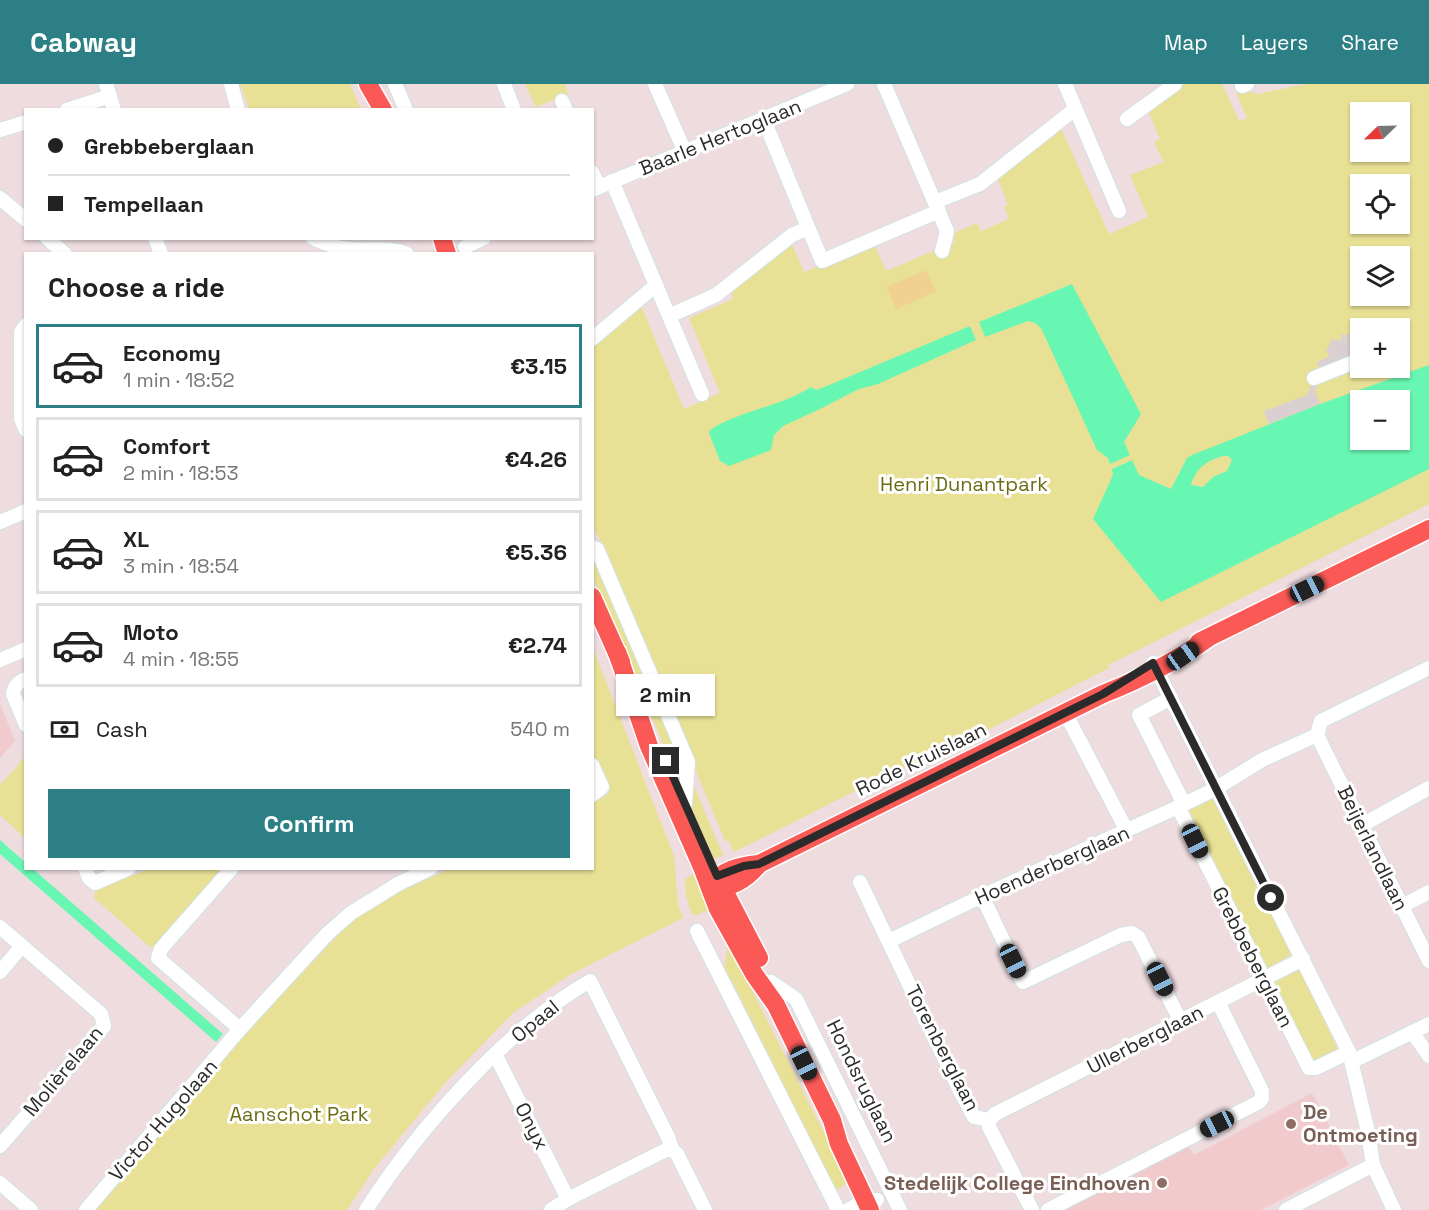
<!DOCTYPE html>
<meta charset="utf-8">
<style>
body{margin:0;font-family:"Space Grotesk",sans-serif;background:#f6f6f6;color:#222;height:100vh;display:flex;flex-direction:column;font-size:22px;white-space:nowrap}
*{box-sizing:border-box;margin:0}
p{font-size:20px;color:#767676}
.icon{flex:none;width:33px;height:33px;fill:none;stroke:currentColor;stroke-width:2;stroke-linecap:round;stroke-linejoin:round}
.map{position:relative;flex:1;overflow:hidden}
.panel{position:absolute;left:24px;top:168px;width:570px;height:618px;display:flex;flex-direction:column;background:#fff;border-radius:0px;box-shadow:0 2px 4px #0004}
.panel>*{flex:none}
.hud{position:absolute;left:24px;top:24px;width:570px;height:132px;border-radius:0px;box-shadow:0 2px 4px #0004;display:grid;align-content:center;height:132px;padding:0 24px;background:#fff}
.needle{width:39px;rotate:247deg}
.tools{position:absolute;left:1350px;top:18px;display:grid;gap:12px}
.tools a{display:grid;place-items:center;width:60px;height:60px;border-radius:0px;background:#fff;box-shadow:0 2px 4px #0004;font-size:30px}
.end{position:absolute;width:27px;height:27px;margin:-14px;border:8px solid #2b2b2b;background:#fff;box-shadow:0 0 0 3px #fff}
.from{border-radius:50%}
.bubble{position:absolute;height:42px;border-radius:0px;background:#fff;box-shadow:0 2px 4px #0004;font-size:20px;font-weight:700;line-height:42px;text-align:center}
.car{position:absolute;width:18px;height:36px;margin:-18px -9px;border-radius:8px;box-shadow:0 0 4px 2px #0007;background:linear-gradient(#222 24%,#8ab4d8 0 40%,#222 0 76%,#8ab4d8 0 86%,#222 0)}
.hud b{display:flex;align-items:center;gap:21px;height:57px;font-size:22px}
.hud b+b{border-top:2px solid #e0e0e0}
.hud i{width:15px;height:15px;background:#222}
ul{padding:0;list-style:none}
li{display:flex;align-items:center;gap:18px;height:84px;margin:0 12px 9px;padding:0 12px;border:3px solid #e0e0e0;border-radius:0px}
li div{flex:1}
li b{display:block;font-size:22px}
li em{font-style:normal;font-weight:700}
li.active{border-color:#2c7f85}
li>.icon{width:54px;height:54px;stroke-width:1.5}
h2{padding:0 24px;font-size:27px;line-height:72px}
.pay{display:flex;align-items:center;gap:15px;height:66px;padding:0 24px;font-size:22px}
.pay p{margin-inline-start:auto}
.button{display:flex;gap:12px;margin-top:auto;padding:12px 24px}
.button a{flex:1;height:69px;border-radius:0px;background:#2c7f85;color:#fff;font-size:24px;font-weight:700;line-height:69px;text-align:center}
header{display:flex;align-items:center;gap:36px;box-sizing:border-box;height:84px;padding:0 30px;background:#2c7f85;color:#fff}
header strong{font-size:28px}
nav{display:flex;gap:33px;margin-inline-start:auto;font-size:21px}
.map>svg:first-child{display:block}
</style>
<header>
<strong>Cabway</strong>
<nav><a>Map</a><a>Layers</a><a>Share</a></nav>
</header>
<div class="map">
<svg width="1429" height="1126" viewBox="0 0 1429 1126">
<rect width="100%" height="100%" fill="#eedcdf"/>
<g fill="#f0cacd">
<polygon points="0,620 15,657 0,674"/>
<polygon points="1312,1009 1349,1081 1261,1126 1061,1126 1189,1063 1194,1071"/>
</g>
<g fill="#e8e195" fill-rule="evenodd">
<polygon points="240,0 350,0 361,25 249,25"/>
<polygon points="525,0 565,0 568,10 536,23"/>
<path d="M1184,0H1222L1239,37L1247,34L1237,11L1240,0L1248,7L1257,10L1306,0H1429V420L1108,581L1109,584L972,654L964,658L962,654L952,659L954,662L863,703L734,768L729,757H725L603,465L604,464L593,442L592,255L640,219L684,325L720,309L689,234L733,215L731,204L790,156L804,188L874,160L886,187L955,158L952,150L977,139L981,147L1009,135L1004,123L1008,121L996,90L1059,40L1109,150L1148,133L1130,91L1164,78L1154,58L1160,55L1148,27ZM1360,28H1400V68H1360ZM1360,100H1400V140H1360ZM1360,172H1400V212H1360ZM1360,244H1400V284H1360ZM1360,316H1400V356H1360Z"/>
<polygon points="592,472 598,475 685,676 682,705 593,493"/>
<polygon points="593,564 674,772 678,820 683,834 573,889 514,928 445,999 374,1085 347,1126 91,1126 264,929 363,825 449,785 592,784 593,718 609,710 593,671"/>
<polygon points="25,673 25,754 0,731 0,701"/>
<polygon points="693,699 723,771 713,775 689,720"/>
<polygon points="1214,711 1293,870 1266,885 1188,724"/>
<polygon points="148,785 221,785 220,789 154,862 150,863 94,814 95,807"/>
<polygon points="698,787 715,824 696,831 691,829 686,812 685,795"/>
<polygon points="728,859 849,1098 834,1107 831,1102 832,1098 731,895 727,893 724,885"/>
<polygon points="1300,884 1338,966 1314,981 1272,898"/>
</g>
<polygon fill="#f0d190" points="926,186 936,208 896,225 887,203"/>
<polygon fill="#dacfd1" points="1341,250 1344,251 1345,255 1346,250 1349,250 1360,258 1360,268 1357,277 1320,295 1315,307 1320,320 1269,340 1264,327 1307,311 1314,294 1321,289 1317,278 1328,273 1329,270 1326,268 1332,255 1341,256"/>
<g fill="#68f7b3" fill-rule="evenodd">
<polygon points="1072,200 1141,330 1124,358 1130,371 1110,380 1108,374 1097,366 1041,244 1035,239 1028,237 985,253 979,238"/>
<path d="M970,242L976,256L878,300L859,305L818,326L783,342L774,351L771,366L729,382L720,377L709,349L710,346C741,326 780,323 811,303L816,306L822,304Z"/>
<path d="M1429,281V385L1161,518L1093,435L1113,391L1112,385L1132,376L1139,391L1171,405L1187,374L1192,371L1320,320ZM1360,316H1400V356H1360ZM1223,372H1228L1232,376L1227,387L1213,393L1203,403L1191,401C1196,384 1206,377 1223,372Z"/>
<polygon points="0,756 25,778 26,784 33,785 223,950 216,958 0,770"/>
</g>
<g fill="none" stroke-linecap="round" stroke-linejoin="round">
<defs>
<g id="minor">
<polyline points="106,0 114,26"/>
<polyline points="231,0 238,26"/>
<polyline points="395,0 406,26"/>
<polyline points="504,0 514,26"/>
<polyline points="655,0 685,68"/>
<polyline points="884,0 947,147 942,167"/>
<polyline points="1065,0 1119,127"/>
<polyline points="1242,0 1242,2 1247,0"/>
<polyline points="562,17 566,26"/>
<polyline points="67,26 110,12"/>
<polyline points="1127,35 1175,0"/>
<polyline points="764,36 822,177 939,127"/>
<polyline points="0,46 26,38"/>
<polyline points="592,88 599,103"/>
<polyline points="612,97 702,310"/>
<polyline points="592,106 847,0"/>
<polyline points="0,114 26,136"/>
<polyline points="935,118 980,100 1075,25"/>
<polyline points="47,154 65,170"/>
<polyline points="155,154 161,170"/>
<path d="M313,154C325,160 337,164 350,165C368,167 391,162 407,170"/>
<polyline points="465,163 484,154"/>
<polyline points="669,232 716,211 792,151 808,144"/>
<polyline points="26,241 21,248 21,335 26,346"/>
<polyline points="592,255 656,201"/>
<polyline points="1314,294 1357,277"/>
<polyline points="0,438 26,427"/>
<polyline points="592,463 597,465 688,678 685,720"/>
<polyline points="0,576 26,565"/>
<polyline points="1153,579 1349,968 1368,1048 1373,1081 1394,1126"/>
<path d="M26,595C18,598 14,602 13,610L26,641"/>
<polyline points="1171,614 1139,631 1184,720"/>
<polyline points="1070,638 1127,747"/>
<polyline points="1317,651 1429,877"/>
<polyline points="592,681 602,703 592,711"/>
<polyline points="1178,723 1309,984 1316,984 1349,968"/>
<polyline points="1362,741 1429,704"/>
<polyline points="85,784 89,794 95,799 129,784"/>
<polyline points="232,784 161,865 158,874 240,945"/>
<polyline points="860,798 960,1007 974,1033 989,1036 989,1043 1032,1126"/>
<polyline points="982,812 1023,898 1121,851 1132,849 1138,853 1181,938"/>
<polyline points="1402,822 1429,808"/>
<polyline points="0,843 101,930 104,942 0,1062"/>
<polyline points="697,847 838,1126"/>
<polyline points="889,857 982,812 1178,723 1215,705 1262,676 1317,651 1321,637 1429,584"/>
<polyline points="0,888 22,862"/>
<polyline points="771,898 796,915 900,1126"/>
<polyline points="1412,948 1429,972"/>
<polyline points="495,970 568,1115"/>
<polyline points="1353,977 1429,940"/>
<polyline points="989,1036 995,1030 1303,875"/>
<polyline points="0,1099 31,1126"/>
<polyline points="86,1126 240,945 327,850 351,829 398,800 431,784"/>
<path d="M366,1126C418,1045 506,945 590,897L668,1053L672,1065"/>
<polyline points="551,1126 568,1115 664,1067 672,1065 677,1070 705,1126"/>
<polyline points="848,1126 865,1116 877,1116"/>
<polyline points="1048,1126 1259,1018 1262,1014 1262,1007 1218,918"/>
<polyline points="1286,1126 1373,1081"/>
</g>
<g id="major">
<polyline points="368,0 383,26"/>
<polyline points="442,154 447,170"/>
<polyline points="592,513 621,578"/>
<polyline points="1199,558 1429,445"/>
<polyline points="617,568 649,662 702,783 718,825 754,890 776,921 832,1036 839,1060 870,1126"/>
<polyline points="718,795 759,874"/>
<path d="M711,802C721,786 740,782 759,780"/>
<path d="M710,804C730,805 746,796 759,780L1103,610C1141,595 1175,578 1208,554"/>
</g>
</defs>
<use href="#minor" stroke="#d1e3e5" stroke-width="16"/>
<use href="#major" stroke="#fff" stroke-width="21"/>
<use href="#minor" stroke="#fff" stroke-width="14"/>
<use href="#major" stroke="#fa5955" stroke-width="18"/>
</g>
<g fill="none" stroke-linecap="round" stroke-linejoin="round">
<polyline stroke="#2b2b2b" stroke-width="8" points="666,677 717,792 744,782 759,780 1103,610 1153,579 1271,814"/>
</g>
<g fill="#8d6e63" stroke="#fff" stroke-width="2">
<circle cx="1291" cy="1040" r="6"/>
<circle cx="1162" cy="1099" r="6"/>
</g>
<g text-anchor="middle" stroke-width="6" stroke-linejoin="round" paint-order="stroke">
<g font-size="20" fill="#2b2b2b" stroke="#fff">
<text transform="translate(720 53) rotate(-22)" y="7">Baarle Hertoglaan</text>
<text transform="translate(921 675) rotate(-26)" y="7">Rode Kruislaan</text>
<text transform="translate(1373 764) rotate(64)" y="7">Beijerlandlaan</text>
<text transform="translate(1052 781) rotate(-24)" y="7">Hoenderberglaan</text>
<text transform="translate(1253 873) rotate(63)" y="7">Grebbeberglaan</text>
<text transform="translate(535 937) rotate(-39)" y="7">Opaal</text>
<text transform="translate(1145 955) rotate(-27)" y="7">Ullerberglaan</text>
<text transform="translate(943 964) rotate(63)" y="7">Torenberglaan</text>
<text transform="translate(63 987) rotate(-50)" y="7">Molièrelaan</text>
<text transform="translate(862 997) rotate(64)" y="7">Hondsruglaan</text>
<text transform="translate(163 1036) rotate(-49)" y="7">Victor Hugolaan</text>
<text transform="translate(532 1042) rotate(63)" y="7">Onyx</text>
</g>
<g font-size="20" fill="#696e15" stroke="#fff">
<text x="964" y="407">Henri Dunantpark</text>
<text x="299" y="1037">Aanschot Park</text>
</g>
<g font-size="20" font-weight="bold" fill="#785e54" stroke="#fff" text-anchor="start">
<text x="1303" y="1035">De<tspan x="1303" dy="23">Ontmoeting</tspan></text>
<text x="1150" y="1106" text-anchor="end">Stedelijk College Eindhoven</text>
</g>
</g>
</svg>
<div class="tools">
<a><svg class="needle" viewBox="-14 -14 28 28"><path d="M0-13l5 13h-10z" fill="#e53935"/><path d="M0 13l5-13h-10z" fill="#767676"/></svg></a>
<a><svg class="icon" aria-label="locate" viewBox="0 0 24 24"><circle cx="12" cy="12" r="6"/><path d="M12 2v4M12 18v4M2 12h4M18 12h4"/></svg></a>
<a><svg class="icon" aria-label="layers" viewBox="0 0 24 24"><path d="M12 4l9 5-9 5-9-5zM3 14l9 5 9-5"/></svg></a>
<a>+</a>
<a>−</a>
</div>
<i class="end from" style="left:1271px;top:814px"></i>
<i class="end" style="left:666px;top:677px"></i>
<div class="bubble" style="left:616px;top:590px;width:99px">2 min</div>
<i class="car" style="left:1307px;top:505px;rotate:64deg"></i>
<i class="car" style="left:1183px;top:572px;rotate:55deg"></i>
<i class="car" style="left:1195px;top:757px;rotate:154deg"></i>
<i class="car" style="left:1013px;top:877px;rotate:154deg"></i>
<i class="car" style="left:1160px;top:895px;rotate:153deg"></i>
<i class="car" style="left:804px;top:979px;rotate:154deg"></i>
<i class="car" style="left:1217px;top:1040px;rotate:243deg"></i>
<div class="hud">
<b><i class="from"></i>Grebbeberglaan</b>
<b><i></i>Tempellaan</b>
</div>
<section class="panel">
<h2>Choose a ride</h2>
<ul>
<li class="active"><svg class="icon" aria-label="car" viewBox="0 0 24 24"><path d="M5 17H2v-5l4-1 3-4h7l3 4 3 1v5h-3M9 17h6M6 11h13"/><circle cx="7" cy="17" r="2"/><circle cx="17" cy="17" r="2"/></svg><div><b>Economy</b><p>1 min · 18:52</p></div><em>€3.15</em></li>
<li><svg class="icon" aria-label="car" viewBox="0 0 24 24"><path d="M5 17H2v-5l4-1 3-4h7l3 4 3 1v5h-3M9 17h6M6 11h13"/><circle cx="7" cy="17" r="2"/><circle cx="17" cy="17" r="2"/></svg><div><b>Comfort</b><p>2 min · 18:53</p></div><em>€4.26</em></li>
<li><svg class="icon" aria-label="car" viewBox="0 0 24 24"><path d="M5 17H2v-5l4-1 3-4h7l3 4 3 1v5h-3M9 17h6M6 11h13"/><circle cx="7" cy="17" r="2"/><circle cx="17" cy="17" r="2"/></svg><div><b>XL</b><p>3 min · 18:54</p></div><em>€5.36</em></li>
<li><svg class="icon" aria-label="car" viewBox="0 0 24 24"><path d="M5 17H2v-5l4-1 3-4h7l3 4 3 1v5h-3M9 17h6M6 11h13"/><circle cx="7" cy="17" r="2"/><circle cx="17" cy="17" r="2"/></svg><div><b>Moto</b><p>4 min · 18:55</p></div><em>€2.74</em></li>
</ul>
<div class="pay"><svg class="icon" aria-label="cash" viewBox="0 0 24 24"><path d="M3 7h18v10H3z"/><circle cx="12" cy="12" r="2"/></svg>Cash<p>540 m</p></div>
<div class="button"><a>Confirm</a></div>
</section>
</div>
